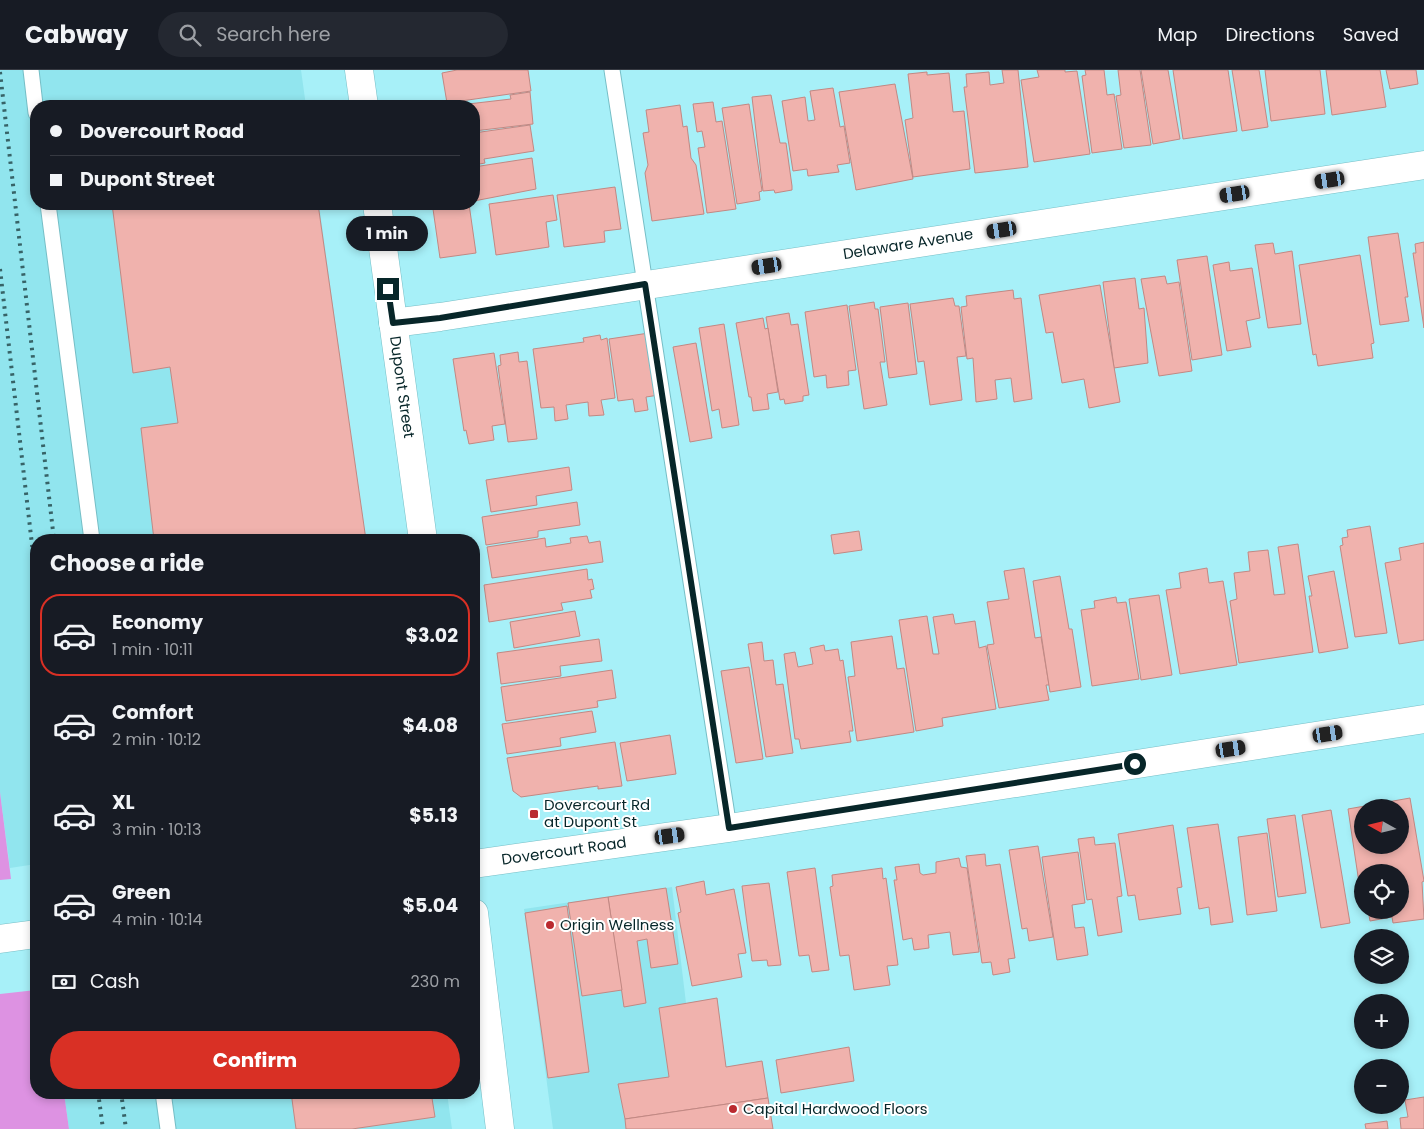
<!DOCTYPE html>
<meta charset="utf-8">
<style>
body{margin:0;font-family:Poppins,sans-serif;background:#242831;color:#f1f3f6;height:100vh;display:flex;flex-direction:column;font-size:19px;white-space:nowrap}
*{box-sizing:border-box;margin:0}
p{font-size:16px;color:#9ea1a6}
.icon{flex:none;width:28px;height:28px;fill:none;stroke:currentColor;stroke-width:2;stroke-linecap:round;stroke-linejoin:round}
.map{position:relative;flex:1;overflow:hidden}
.sheet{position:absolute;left:30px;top:464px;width:450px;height:565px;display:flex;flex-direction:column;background:#171b24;border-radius:20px;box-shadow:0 2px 8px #0003}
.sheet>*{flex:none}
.banner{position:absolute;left:30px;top:30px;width:450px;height:110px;border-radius:20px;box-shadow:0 2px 8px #0003;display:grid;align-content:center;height:110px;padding:0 20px;background:#171b24}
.needle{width:32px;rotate:278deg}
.controls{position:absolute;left:1354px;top:729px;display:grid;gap:10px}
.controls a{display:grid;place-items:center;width:55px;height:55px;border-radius:50%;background:#171b24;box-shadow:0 2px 8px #0003;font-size:25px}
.end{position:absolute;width:22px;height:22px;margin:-11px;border:6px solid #072629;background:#fff;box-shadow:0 0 0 2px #fff}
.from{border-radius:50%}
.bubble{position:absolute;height:35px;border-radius:18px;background:#171b24;box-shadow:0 2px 8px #0003;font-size:16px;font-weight:700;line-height:35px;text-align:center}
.car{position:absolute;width:15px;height:30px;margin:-15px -8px;border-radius:6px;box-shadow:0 0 4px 1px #0007;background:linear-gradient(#222 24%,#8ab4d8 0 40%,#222 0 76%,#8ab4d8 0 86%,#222 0)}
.banner b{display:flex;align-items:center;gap:18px;height:48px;font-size:19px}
.banner b+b{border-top:1px solid #363941}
.banner i{width:12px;height:12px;background:#f1f3f6}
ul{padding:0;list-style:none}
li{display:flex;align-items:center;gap:15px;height:82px;margin:0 10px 8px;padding:0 10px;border:2px solid transparent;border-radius:20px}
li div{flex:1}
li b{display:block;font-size:19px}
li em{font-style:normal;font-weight:700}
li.current{border-color:#d93025}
li>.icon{width:45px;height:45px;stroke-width:1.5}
h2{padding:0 20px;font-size:22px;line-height:60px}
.pay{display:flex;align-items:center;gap:12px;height:55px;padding:0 20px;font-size:19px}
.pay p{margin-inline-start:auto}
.primary-button{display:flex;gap:10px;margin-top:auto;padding:10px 20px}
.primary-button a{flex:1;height:58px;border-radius:30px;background:#d93025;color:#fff;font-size:20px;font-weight:700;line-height:58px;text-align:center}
header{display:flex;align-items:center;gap:30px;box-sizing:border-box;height:70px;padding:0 25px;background:#171b24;border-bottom:1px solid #363941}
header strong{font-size:24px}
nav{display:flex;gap:28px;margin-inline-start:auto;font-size:18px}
.search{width:350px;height:45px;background:#242831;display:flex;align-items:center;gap:12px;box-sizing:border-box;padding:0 18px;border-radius:28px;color:#9ea1a6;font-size:19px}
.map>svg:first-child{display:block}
</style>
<header>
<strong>Cabway</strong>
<div class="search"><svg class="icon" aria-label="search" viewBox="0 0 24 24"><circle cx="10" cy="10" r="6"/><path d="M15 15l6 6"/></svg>Search here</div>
<nav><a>Map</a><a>Directions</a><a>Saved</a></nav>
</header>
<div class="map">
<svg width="1424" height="1059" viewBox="0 0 1424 1059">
<rect width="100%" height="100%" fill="#a7f0f8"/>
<g fill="#91e5ee">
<polygon points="0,0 301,0 306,36 36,36 36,134 319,134 365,470 36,470 36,794 10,798 0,722"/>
<polygon points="672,817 686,933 717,928 726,997 762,991 773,1059 553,1059 524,839"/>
<polygon points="64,1023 447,1023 452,1059 69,1059"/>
</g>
<g fill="#dd92e2">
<polygon points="0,722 11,809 0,810"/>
<polygon points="36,920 36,1022 64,1023 69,1059 0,1059 0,924"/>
</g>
<g fill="#f0b2ad" stroke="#c28883" fill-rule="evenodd">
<polygon points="457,0 528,0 531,21 447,33 442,3"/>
<polygon points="1002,0 1018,0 1028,97 975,103 964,17 967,17 966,4 989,2 990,15 1004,13"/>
<polygon points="1037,0 1065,0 1065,2 1077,1 1090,84 1034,92 1021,10 1039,7"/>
<polygon points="1085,0 1104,0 1107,25 1114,24 1122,79 1092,83 1082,6 1086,5"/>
<polygon points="1118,0 1140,0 1151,75 1124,78 1116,26 1121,25"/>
<polygon points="1141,0 1168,0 1180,69 1153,74"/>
<polygon points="1173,0 1228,0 1237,61 1183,69"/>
<polygon points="1232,0 1259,0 1268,57 1242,61"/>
<polygon points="1265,0 1320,0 1325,44 1271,51"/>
<polygon points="1326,0 1380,0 1386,37 1332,45"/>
<polygon points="1386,0 1416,0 1418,14 1390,19"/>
<polygon points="927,2 927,5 949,3 953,42 964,41 970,99 913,107 905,50 913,48 908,4"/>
<polygon points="895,14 913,109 856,120 839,22"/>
<polygon points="833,18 840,57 844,56 850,93 837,95 839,102 808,106 807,99 793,101 782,31 805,27 808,51 815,50 810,21"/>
<polygon points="530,22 533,54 474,61 474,36 451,36 511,29 510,25"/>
<polygon points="771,25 780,73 786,73 792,116 792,120 775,123 774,120 763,121 752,27"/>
<polygon points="713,32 716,52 722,51 736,139 707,143 698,78 705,77 702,61 697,62 693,34"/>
<polygon points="749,34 762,121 759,122 760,130 737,134 722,38"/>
<polygon points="680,35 683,57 687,56 691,88 696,95 704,144 652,151 645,103 648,95 643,63 649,62 646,40"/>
<polygon points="530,55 534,81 484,89 485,93 474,95 474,63"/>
<polygon points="532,88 536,119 474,131 474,97"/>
<polygon points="615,117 621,159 604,161 605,172 564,177 557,125"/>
<polygon points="553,125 557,150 546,152 549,177 496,185 489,134"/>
<polygon points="112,134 318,134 366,470 154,470 141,358 178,353 170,297 133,303"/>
<polygon points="469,134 476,183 440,188 433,139"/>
<polygon points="1398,163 1408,227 1405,227 1409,251 1380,255 1368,167"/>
<polygon points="1424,172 1424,258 1413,183 1416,183 1415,174"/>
<polygon points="1273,173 1275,184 1292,181 1301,254 1268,258 1255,175"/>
<polygon points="1360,185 1374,273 1371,274 1373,288 1318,296 1316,284 1313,285 1299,195"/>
<polygon points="1207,186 1222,285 1192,290 1177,190"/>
<polygon points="1229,192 1230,201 1252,198 1260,248 1246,251 1251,277 1227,281 1213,195"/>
<polygon points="1165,206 1167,214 1179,212 1192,301 1159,306 1141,209"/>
<polygon points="1135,208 1139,239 1144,238 1148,293 1114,298 1103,212"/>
<polygon points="1100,215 1120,332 1089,338 1084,309 1062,313 1053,262 1046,263 1039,225"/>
<polygon points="1013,220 1014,229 1021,228 1032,329 1014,332 1011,308 995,310 997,329 976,332 973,288 967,289 961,237 967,236 966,226"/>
<polygon points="953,228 955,236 959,236 966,286 957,287 962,330 930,335 924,291 918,292 910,234"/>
<polygon points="874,232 875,239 878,239 885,292 880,292 887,335 864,339 849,236"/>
<polygon points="908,233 917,304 889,308 880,237"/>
<polygon points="847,235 856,300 848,301 849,315 827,318 826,305 814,307 805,242"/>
<polygon points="789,243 791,255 798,254 809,325 803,326 803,331 785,334 784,329 780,330 766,247"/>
<polygon points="763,248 765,259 768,258 778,322 767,324 769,339 753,341 751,327 749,327 736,253"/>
<polygon points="724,254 739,355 722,358 719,339 712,341 699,258"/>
<polygon points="649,263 659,325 646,327 648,340 635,342 633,329 618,331 609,269"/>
<polygon points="600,265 601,270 607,268 615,328 601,330 604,345 589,346 588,332 566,335 568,349 555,351 554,337 541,338 533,279 584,272 583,268"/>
<polygon points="696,273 712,368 690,372 673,277"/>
<polygon points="518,282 519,292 527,291 537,369 508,372 498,296 501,295 500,285"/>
<polygon points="494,283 505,354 492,356 494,370 469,374 466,360 464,361 453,289"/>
<polygon points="569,397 572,420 536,426 537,435 491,442 486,410"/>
<polygon points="577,432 580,455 538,461 538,467 486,475 482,447"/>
<polygon points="1370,456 1387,563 1355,567 1340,476 1343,475 1342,468 1348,467 1347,460"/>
<polygon points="859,461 862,480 834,484 831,465"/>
<polygon points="587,466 589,473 600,471 603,492 492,508 487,477 545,468 546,477 571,473 570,468"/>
<polygon points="1424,473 1424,570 1399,574 1385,493 1401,490 1399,478"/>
<polygon points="1298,474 1313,582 1239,593 1230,531 1237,529 1234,503 1250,501 1248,482 1268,480 1274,525 1285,524 1278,477"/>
<polygon points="1024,498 1035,568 1041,567 1049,615 1046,615 1049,630 999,638 987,575 994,574 987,532 1009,529 1004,501"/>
<polygon points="1207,498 1209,513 1223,511 1237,595 1180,604 1166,520 1181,518 1179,503"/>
<polygon points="587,499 588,510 592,509 594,519 590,520 592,528 561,533 563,540 489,552 484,515"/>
<polygon points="1334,501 1348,578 1319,583 1309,526 1312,526 1308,506"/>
<polygon points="1060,506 1069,559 1072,559 1081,617 1050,622 1033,511"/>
<polygon points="1159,525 1172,605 1141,610 1129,529"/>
<polygon points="1116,527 1117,533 1126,532 1139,609 1092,616 1081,540 1095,538 1094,531"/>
<polygon points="575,541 580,566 514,578 510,552"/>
<polygon points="953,544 955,554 975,551 979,578 986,576 996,639 942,648 943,656 916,661 899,550 927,546 933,584 939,584 933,547"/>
<polygon points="892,566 897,599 904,598 914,662 857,671 848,607 855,606 851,572"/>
<polygon points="599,569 602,591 560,596 561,606 501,614 497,583"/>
<polygon points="762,572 764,591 773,590 776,615 783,614 793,683 766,687 748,574"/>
<polygon points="824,575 825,581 838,579 840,591 843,590 853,661 849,661 851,672 801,679 799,669 795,669 784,584 795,582 798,597 813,594 810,578"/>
<polygon points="749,597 763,689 736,693 721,601"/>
<polygon points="612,600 616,628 597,631 598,637 506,651 501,617"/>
<polygon points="592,641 596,662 560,668 561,676 507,684 502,654"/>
<polygon points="670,665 676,704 627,711 620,673"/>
<polygon points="615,672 622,716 598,719 598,716 521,727 513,721 507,688"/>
<path d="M1410,728L1424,811L1422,812L1424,849L1393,853L1392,847L1370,851L1368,840H1364H1400V802H1362V833L1348,739ZM1362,738H1400V775H1362Z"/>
<polygon points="1331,740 1350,853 1321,858 1302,745"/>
<polygon points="1295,745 1306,823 1278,827 1267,749"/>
<polygon points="1218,754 1233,852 1211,855 1209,837 1199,839 1187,758"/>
<polygon points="1173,755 1182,817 1177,818 1181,844 1139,850 1135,825 1128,826 1118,764"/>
<polygon points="1267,763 1277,841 1247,845 1238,767"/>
<polygon points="1094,767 1095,775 1115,773 1122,826 1117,827 1122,862 1098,866 1092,829 1087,830 1078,769"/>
<polygon points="1038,776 1053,867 1029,871 1027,858 1022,859 1009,780"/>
<polygon points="1078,782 1085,833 1072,835 1075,858 1084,857 1088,885 1057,890 1042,787"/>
<polygon points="985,784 986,796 1000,794 1015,888 1008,889 1010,902 993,905 991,892 982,893 966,786"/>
<polygon points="959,788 961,797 967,798 979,882 953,885 950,862 928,865 929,878 914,880 912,868 903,870 894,810 897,810 895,797 919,794 920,803 923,805 936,803 936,792"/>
<polygon points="815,798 829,900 812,902 809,885 799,886 787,802"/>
<polygon points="882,798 883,809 886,808 898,895 887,896 890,915 854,920 849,885 840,886 830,817 833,816 832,805"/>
<polygon points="704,811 706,825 734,819 746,883 738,884 742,907 692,916 678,843 681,842 676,817"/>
<polygon points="769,813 781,895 768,896 767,890 752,891 742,816"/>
<polygon points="666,818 678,894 651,898 647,869 637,871 646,933 624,937 608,827"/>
<polygon points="608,827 622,920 582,926 568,833"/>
<polygon points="567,836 589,1002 548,1008 525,843"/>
<polygon points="717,928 726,997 762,991 768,1028 625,1049 618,1014 669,1007 659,938"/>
<polygon points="849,977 854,1011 781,1023 776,990"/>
<polygon points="291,1022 431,1022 435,1047 352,1059 296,1059"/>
<polygon points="1424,1027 1424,1059 1401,1059 1400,1048 1408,1047 1405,1030"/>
<polygon points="768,1028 773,1059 626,1059 625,1049"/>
<polygon points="1387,1051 1388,1059 1366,1059 1365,1054"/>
</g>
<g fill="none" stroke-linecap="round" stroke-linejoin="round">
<defs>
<g id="service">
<polyline points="31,0 36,43"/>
<polyline points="612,0 729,758"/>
<polyline points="48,134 92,470"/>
<polyline points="163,1022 168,1059"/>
</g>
<polyline id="minor" points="393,253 440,247 1424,95"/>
<g id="tertiary">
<polyline points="474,794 729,758 1424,649"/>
<polyline points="0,869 36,864"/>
</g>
<g id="secondary">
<polyline points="359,0 364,36"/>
<polyline points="377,134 423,470"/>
<polyline points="474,843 500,1059"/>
</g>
</defs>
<use href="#service" stroke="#76bec6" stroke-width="17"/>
<use href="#minor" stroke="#76bec6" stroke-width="29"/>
<use href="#tertiary" stroke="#76bec6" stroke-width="29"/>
<use href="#secondary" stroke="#76bec6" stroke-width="29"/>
<use href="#service" stroke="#fff" stroke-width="15"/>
<use href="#minor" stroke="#fff" stroke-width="28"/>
<use href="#tertiary" stroke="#fff" stroke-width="28"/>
<use href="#secondary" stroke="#fff" stroke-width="28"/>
<g stroke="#376367" stroke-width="4" stroke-dasharray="2.5 5" stroke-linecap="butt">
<polyline points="0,2 54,470"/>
<polyline points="0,199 36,509"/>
<polyline points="98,1022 103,1059"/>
<polyline points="121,1022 126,1059"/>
</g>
</g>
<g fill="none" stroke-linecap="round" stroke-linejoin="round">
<polyline stroke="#072629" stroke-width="6" points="388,219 393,253 440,248 645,214 729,758 1135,694"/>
</g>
<g fill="#ba2a2f" stroke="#fff" stroke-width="2">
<rect x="529" y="739" width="10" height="10" rx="2.5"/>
<circle cx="550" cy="855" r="5"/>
<circle cx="733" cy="1039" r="5"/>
</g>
<g text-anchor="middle" stroke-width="4" stroke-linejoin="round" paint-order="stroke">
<g font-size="15" fill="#072629" stroke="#fff">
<text transform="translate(908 174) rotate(-9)" y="5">Delaware Avenue</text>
<text transform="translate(402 317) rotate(82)" y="5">Dupont Street</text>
<text transform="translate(564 781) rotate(-8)" y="5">Dovercourt Road</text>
</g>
<g font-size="15" fill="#072629" stroke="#fff" text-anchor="start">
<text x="544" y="740">Dovercourt Rd<tspan x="544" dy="17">at Dupont St</tspan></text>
<text x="560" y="860">Origin Wellness</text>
<text x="743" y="1044">Capital Hardwood Floors</text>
</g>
</g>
</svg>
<div class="controls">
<a><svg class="needle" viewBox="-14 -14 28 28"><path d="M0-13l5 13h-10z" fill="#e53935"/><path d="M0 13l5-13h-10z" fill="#9ea1a6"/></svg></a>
<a><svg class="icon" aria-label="locate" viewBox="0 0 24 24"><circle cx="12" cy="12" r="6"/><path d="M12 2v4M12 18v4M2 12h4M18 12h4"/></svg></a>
<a><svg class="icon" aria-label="layers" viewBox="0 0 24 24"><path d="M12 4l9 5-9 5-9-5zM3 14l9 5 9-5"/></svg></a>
<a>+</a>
<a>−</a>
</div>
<i class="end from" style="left:1135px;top:694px"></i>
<i class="end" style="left:388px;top:219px"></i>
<div class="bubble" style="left:346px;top:146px;width:82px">1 min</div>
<i class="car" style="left:1330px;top:110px;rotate:261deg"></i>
<i class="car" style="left:1235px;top:124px;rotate:261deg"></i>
<i class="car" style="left:1002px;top:160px;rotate:261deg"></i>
<i class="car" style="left:767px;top:196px;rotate:261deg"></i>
<i class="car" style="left:1328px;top:664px;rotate:81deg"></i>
<i class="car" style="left:1231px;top:679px;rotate:81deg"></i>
<i class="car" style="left:670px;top:766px;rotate:82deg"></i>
<div class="banner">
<b><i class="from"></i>Dovercourt Road</b>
<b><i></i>Dupont Street</b>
</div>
<section class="sheet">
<h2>Choose a ride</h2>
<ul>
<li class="current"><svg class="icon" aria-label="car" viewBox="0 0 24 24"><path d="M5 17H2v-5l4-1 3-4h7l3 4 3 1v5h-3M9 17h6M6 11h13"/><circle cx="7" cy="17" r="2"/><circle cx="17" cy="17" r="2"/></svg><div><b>Economy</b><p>1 min · 10:11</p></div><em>$3.02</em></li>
<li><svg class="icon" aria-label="car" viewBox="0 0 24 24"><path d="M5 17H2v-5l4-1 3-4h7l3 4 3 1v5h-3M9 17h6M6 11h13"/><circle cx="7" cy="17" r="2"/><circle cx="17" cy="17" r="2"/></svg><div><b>Comfort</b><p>2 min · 10:12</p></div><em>$4.08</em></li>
<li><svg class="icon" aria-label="car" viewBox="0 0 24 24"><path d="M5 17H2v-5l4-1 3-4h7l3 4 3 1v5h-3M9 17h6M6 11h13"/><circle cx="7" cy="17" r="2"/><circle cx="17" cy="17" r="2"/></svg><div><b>XL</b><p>3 min · 10:13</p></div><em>$5.13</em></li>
<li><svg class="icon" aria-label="car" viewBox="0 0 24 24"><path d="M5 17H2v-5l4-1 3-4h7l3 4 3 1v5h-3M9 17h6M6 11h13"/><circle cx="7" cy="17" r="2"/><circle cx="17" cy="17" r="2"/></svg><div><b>Green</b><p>4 min · 10:14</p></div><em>$5.04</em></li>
</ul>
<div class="pay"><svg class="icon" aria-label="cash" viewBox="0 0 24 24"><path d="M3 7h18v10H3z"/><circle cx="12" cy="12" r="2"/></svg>Cash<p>230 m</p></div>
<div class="primary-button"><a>Confirm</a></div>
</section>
</div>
